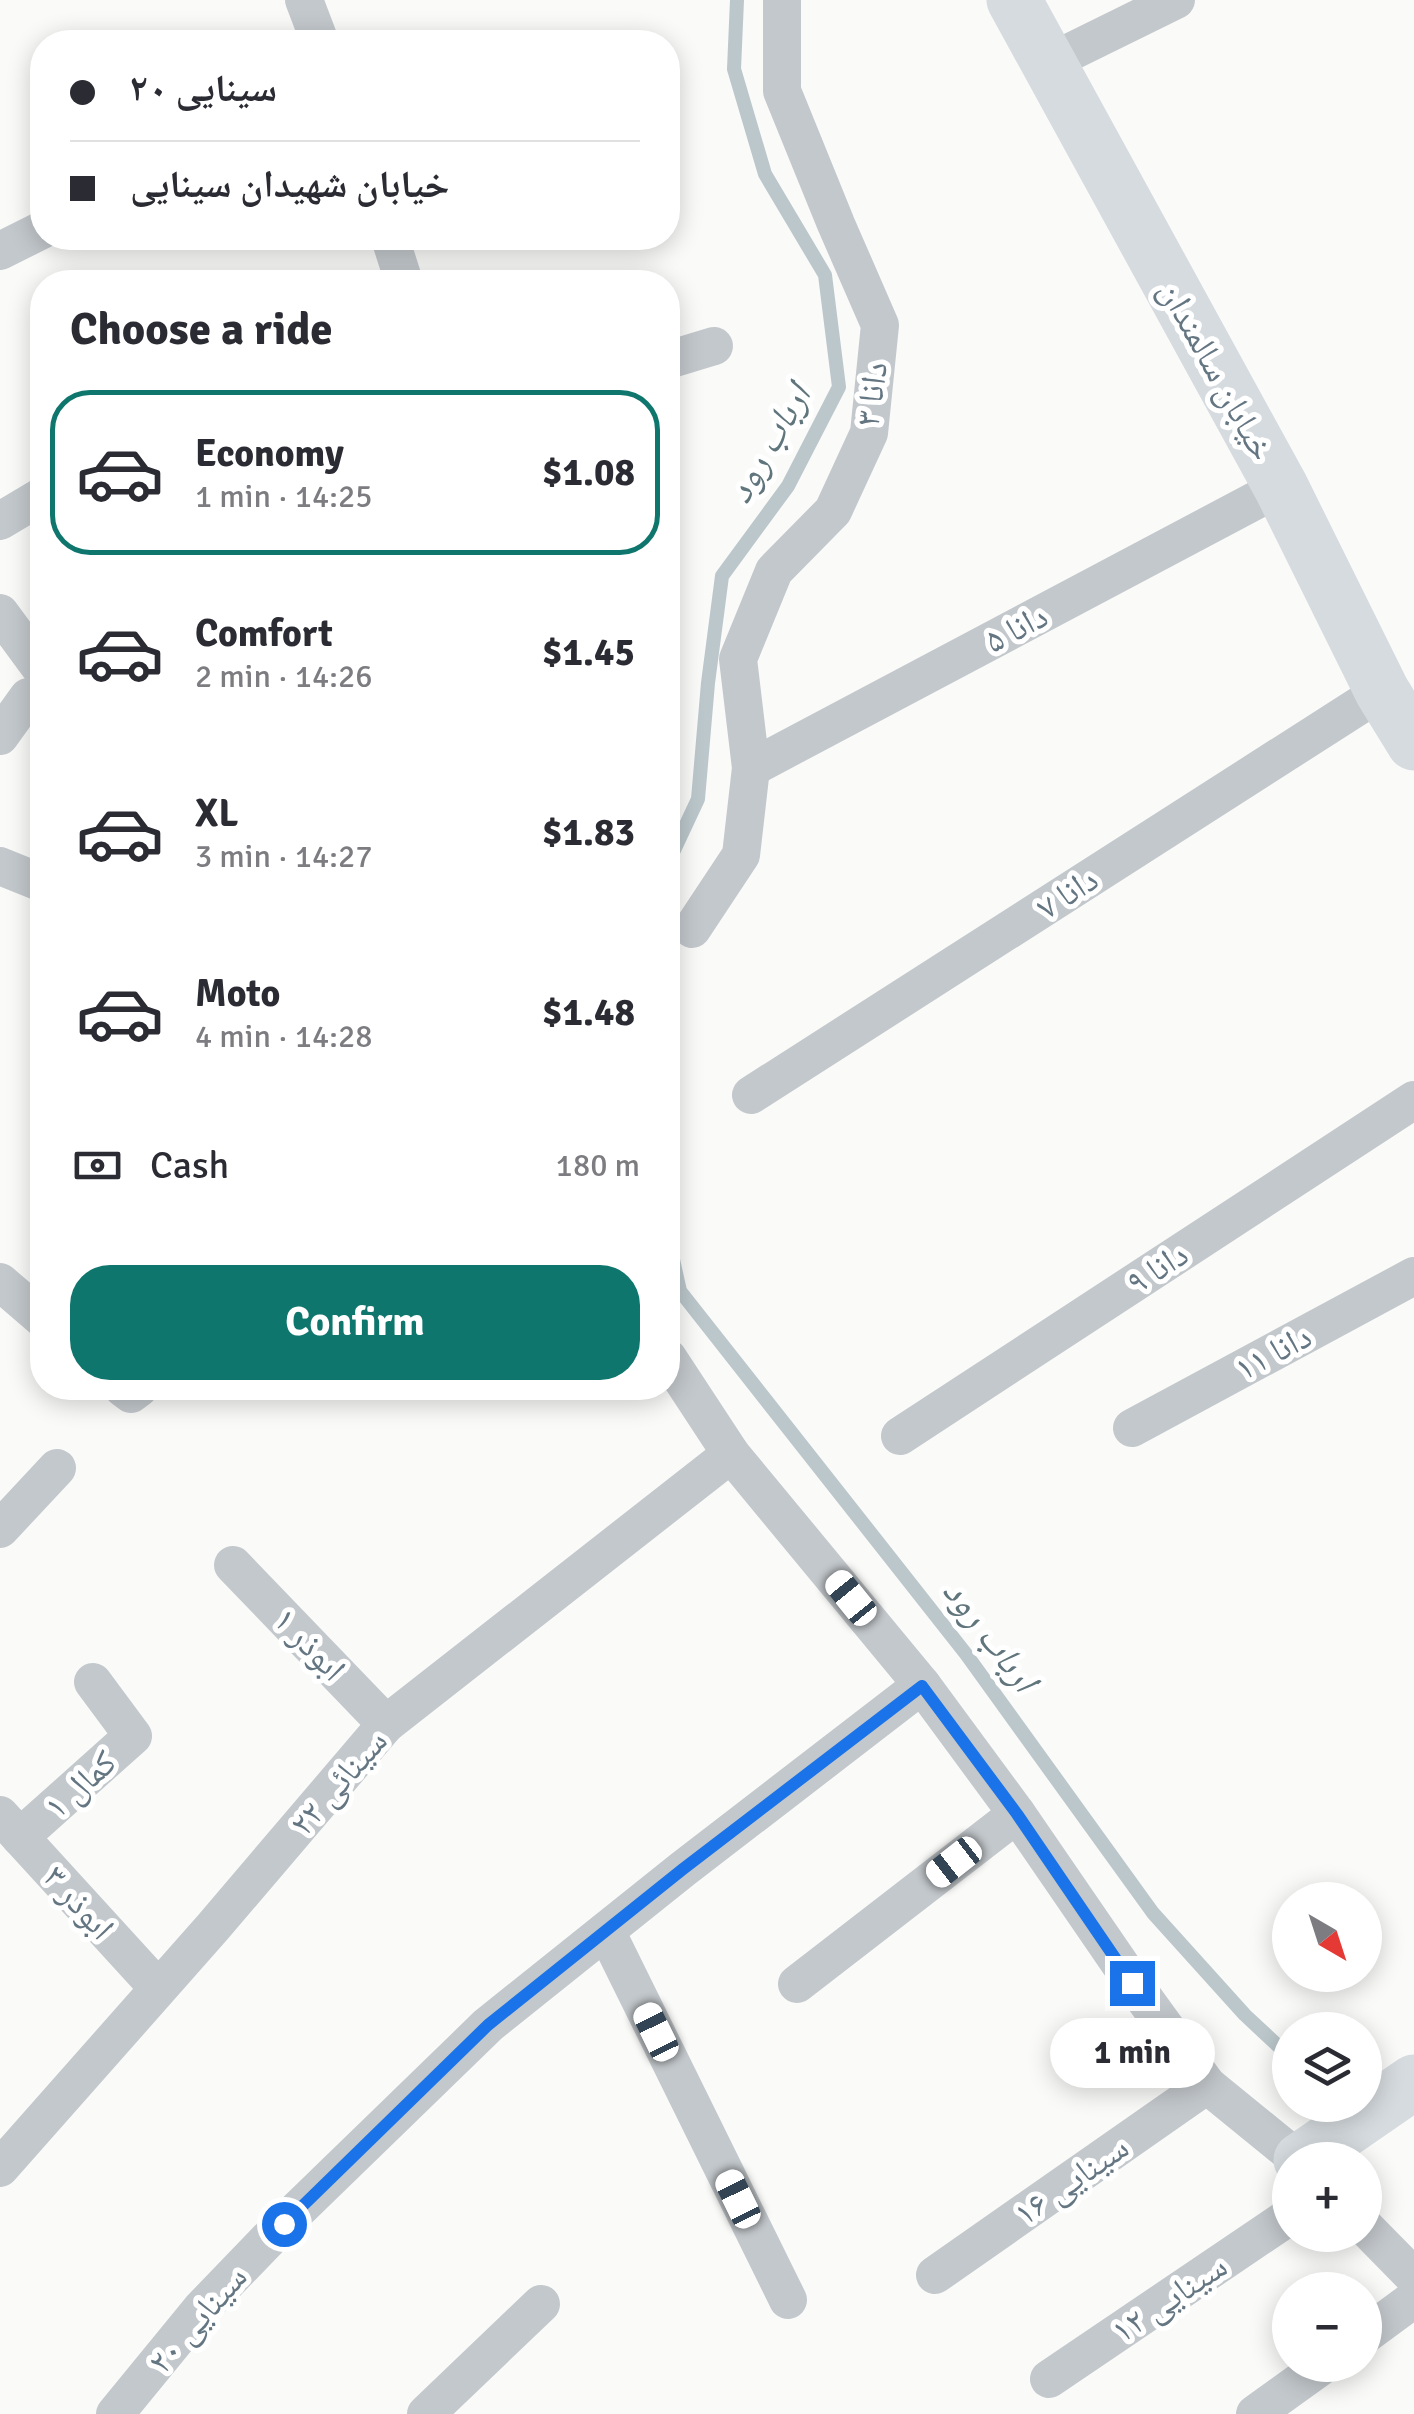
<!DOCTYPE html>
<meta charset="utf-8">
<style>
body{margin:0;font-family:Signika,"Noto Naskh Arabic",sans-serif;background:#f2f2f3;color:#2b2b33;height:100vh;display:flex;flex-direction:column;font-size:38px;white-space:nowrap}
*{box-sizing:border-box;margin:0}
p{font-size:32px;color:#7c7c81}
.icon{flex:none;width:55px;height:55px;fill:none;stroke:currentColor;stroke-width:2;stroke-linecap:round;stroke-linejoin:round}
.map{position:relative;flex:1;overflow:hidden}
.sheet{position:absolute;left:30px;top:270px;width:650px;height:1130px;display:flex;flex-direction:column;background:#fff;border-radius:40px;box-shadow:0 5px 25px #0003}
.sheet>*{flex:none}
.banner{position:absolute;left:30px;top:30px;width:650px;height:220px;border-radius:40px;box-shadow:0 5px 25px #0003;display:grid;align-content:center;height:220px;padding:0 40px;background:#fff}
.needle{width:65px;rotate:141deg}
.fabs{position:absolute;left:1272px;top:1882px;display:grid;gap:20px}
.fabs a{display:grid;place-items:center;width:110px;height:110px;border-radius:50%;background:#fff;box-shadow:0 5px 25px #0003;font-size:50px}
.end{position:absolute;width:45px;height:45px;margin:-22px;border:12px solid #1a73e8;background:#fff;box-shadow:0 0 0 5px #fff}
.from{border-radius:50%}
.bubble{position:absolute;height:70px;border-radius:35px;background:#fff;box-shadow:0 5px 25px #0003;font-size:32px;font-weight:700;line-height:70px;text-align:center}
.car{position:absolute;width:30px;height:60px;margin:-30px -15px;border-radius:12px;box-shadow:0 0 8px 2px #0007;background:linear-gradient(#fff 24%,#345 0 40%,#fff 0 76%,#345 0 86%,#fff 0)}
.banner b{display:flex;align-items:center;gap:35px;height:95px;font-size:38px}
.banner b+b{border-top:2px solid #e1e1e2}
.banner i{width:25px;height:25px;background:#2b2b33}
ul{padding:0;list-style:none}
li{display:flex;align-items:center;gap:30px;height:165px;margin:0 20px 15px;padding:0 20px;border:5px solid transparent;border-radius:40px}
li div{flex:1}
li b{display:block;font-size:38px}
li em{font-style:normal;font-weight:700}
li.on{border-color:#0f766e}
li>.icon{width:90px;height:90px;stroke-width:1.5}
h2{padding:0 40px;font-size:45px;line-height:120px}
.pay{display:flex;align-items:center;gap:25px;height:110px;padding:0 40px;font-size:38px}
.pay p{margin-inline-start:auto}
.button{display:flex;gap:20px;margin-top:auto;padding:20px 40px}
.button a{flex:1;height:115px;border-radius:40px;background:#0f766e;color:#fff;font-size:40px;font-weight:700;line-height:115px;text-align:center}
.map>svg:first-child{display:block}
</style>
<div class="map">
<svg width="1414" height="2414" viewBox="0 0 1414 2414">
<rect width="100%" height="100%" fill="#fafaf8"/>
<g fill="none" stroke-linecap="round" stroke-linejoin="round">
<g stroke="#bbc7cb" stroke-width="14">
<polyline points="668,863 698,799 708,683 722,576 788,486 839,387 825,275 765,174 734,69 737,0"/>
<polyline points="668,1237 680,1291 966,1654 1153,1913 1245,2015 1290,2057"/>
</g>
<g stroke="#c3c8cc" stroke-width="38">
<polyline points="304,0 320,42"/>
<polyline points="1048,63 1176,0"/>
<polyline points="390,238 404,282"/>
<polyline points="0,251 42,230"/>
<polyline points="668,360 714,346"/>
<polyline points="0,521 42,496"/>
<polyline points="0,613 42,670"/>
<polyline points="0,736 28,697 42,694"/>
<polyline points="751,768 1281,487"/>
<polyline points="0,866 42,883"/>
<polyline points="692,929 741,855 751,768 738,659 774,571 833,511 869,433 880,325 836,224 782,91 782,0"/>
<polyline points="751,1095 1382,691"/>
<polyline points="0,1282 42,1318"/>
<polyline points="668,1358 731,1454 922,1685 1017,1814 1133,1983 1207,2085 1299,2160"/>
<polyline points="123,1388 131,1394 139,1388"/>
<polyline points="1132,1428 1414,1276"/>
<polyline points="900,1436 1414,1100"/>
<polyline points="0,1529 57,1468"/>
<polyline points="233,1565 386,1724"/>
<polyline points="0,1815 158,1988"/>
<polyline points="20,1837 133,1736 93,1682"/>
<polyline points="606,1931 788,2300"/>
<polyline points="797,1984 1017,1814"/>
<polyline points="0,2168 213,1927 386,1724 731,1454"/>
<polyline points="1365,2227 1414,2277"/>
<polyline points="935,2275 1207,2085"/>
<polyline points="1365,2335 1414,2299"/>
<polyline points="1049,2379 1290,2216"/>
<polyline points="115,2414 201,2309 283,2224 488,2025 683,1869 922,1685"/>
<polyline points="426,2414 541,2304"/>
<polyline points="1255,2414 1323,2365"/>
</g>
<g stroke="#d6dbdf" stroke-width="55">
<polyline points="1014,0 1281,487 1382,691 1414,743"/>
<polyline points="1301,2160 1414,2082"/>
</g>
</g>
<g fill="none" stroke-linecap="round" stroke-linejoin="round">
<polyline stroke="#1a73e8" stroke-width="12" points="284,2224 488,2025 683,1869 922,1686 1017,1814 1132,1983"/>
</g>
<g text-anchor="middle" stroke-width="10" stroke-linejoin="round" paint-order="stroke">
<g font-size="35" fill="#657683" stroke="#fff">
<text transform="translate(1217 370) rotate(61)" y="12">خیابان سالمندان</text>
<text transform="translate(871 394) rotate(-82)" y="12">دانا ۳</text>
<text transform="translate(1016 628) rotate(-28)" y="12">دانا ۵</text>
<text transform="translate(1067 893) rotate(-33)" y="12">دانا ۷</text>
<text transform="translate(1157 1268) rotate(-33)" y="12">دانا ۹</text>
<text transform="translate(1273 1352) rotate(-28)" y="12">دانا ۱۱</text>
<text transform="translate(310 1644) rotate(46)" y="12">ابوذر ۱</text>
<text transform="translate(338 1782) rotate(-49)" y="12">سینائی ۲۲</text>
<text transform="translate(80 1784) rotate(-42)" y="12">کمال ۱</text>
<text transform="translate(79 1902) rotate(48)" y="12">ابوذر ۳</text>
<text transform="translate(1071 2180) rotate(-35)" y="12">سینایی ۱۶</text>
<text transform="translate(1169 2298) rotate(-34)" y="12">سینایی ۱۲</text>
<text transform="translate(197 2319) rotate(-49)" y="12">سینایی ۲۰</text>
</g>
<g font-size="38" font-style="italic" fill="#60757c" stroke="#fff">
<text transform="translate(768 443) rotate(-60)" y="13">ارباب رود</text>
<text transform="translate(991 1635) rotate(53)" y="13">ارباب رود</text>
</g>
</g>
</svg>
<div class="fabs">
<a><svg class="needle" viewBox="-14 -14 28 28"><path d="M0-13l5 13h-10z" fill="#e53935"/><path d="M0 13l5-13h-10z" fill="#7c7c81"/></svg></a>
<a><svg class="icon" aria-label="layers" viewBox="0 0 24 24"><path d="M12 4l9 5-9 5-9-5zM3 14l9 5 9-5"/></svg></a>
<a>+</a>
<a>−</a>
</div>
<i class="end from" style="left:284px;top:2224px"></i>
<i class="end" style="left:1132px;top:1983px"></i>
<div class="bubble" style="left:1050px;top:2018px;width:165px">1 min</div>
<i class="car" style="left:851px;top:1598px;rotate:321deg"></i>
<i class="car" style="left:954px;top:1862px;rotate:232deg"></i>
<i class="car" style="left:656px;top:2032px;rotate:334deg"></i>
<i class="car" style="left:738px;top:2199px;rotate:334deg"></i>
<div class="banner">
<b><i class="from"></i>سینایی ۲۰</b>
<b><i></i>خیابان شهیدان سینایی</b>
</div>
<section class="sheet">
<h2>Choose a ride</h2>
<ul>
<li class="on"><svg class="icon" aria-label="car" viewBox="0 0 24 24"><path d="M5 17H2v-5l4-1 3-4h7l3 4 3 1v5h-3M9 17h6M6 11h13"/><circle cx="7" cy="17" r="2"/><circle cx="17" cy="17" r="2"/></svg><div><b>Economy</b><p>1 min · 14:25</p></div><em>$1.08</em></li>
<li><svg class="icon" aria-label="car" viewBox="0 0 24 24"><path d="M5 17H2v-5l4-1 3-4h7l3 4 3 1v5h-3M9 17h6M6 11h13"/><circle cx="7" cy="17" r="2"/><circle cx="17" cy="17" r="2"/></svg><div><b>Comfort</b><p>2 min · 14:26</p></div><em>$1.45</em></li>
<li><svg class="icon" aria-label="car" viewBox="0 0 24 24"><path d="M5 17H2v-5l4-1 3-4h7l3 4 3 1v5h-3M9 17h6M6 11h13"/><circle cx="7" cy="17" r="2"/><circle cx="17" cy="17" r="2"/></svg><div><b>XL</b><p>3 min · 14:27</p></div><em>$1.83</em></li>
<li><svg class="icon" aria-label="car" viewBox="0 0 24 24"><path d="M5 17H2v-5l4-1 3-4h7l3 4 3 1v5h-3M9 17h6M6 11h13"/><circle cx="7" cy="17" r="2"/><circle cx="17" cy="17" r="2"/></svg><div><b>Moto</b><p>4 min · 14:28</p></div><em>$1.48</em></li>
</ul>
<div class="pay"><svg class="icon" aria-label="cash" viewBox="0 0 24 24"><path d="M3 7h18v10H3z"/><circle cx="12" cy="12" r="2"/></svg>Cash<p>180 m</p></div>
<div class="button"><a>Confirm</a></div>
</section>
</div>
